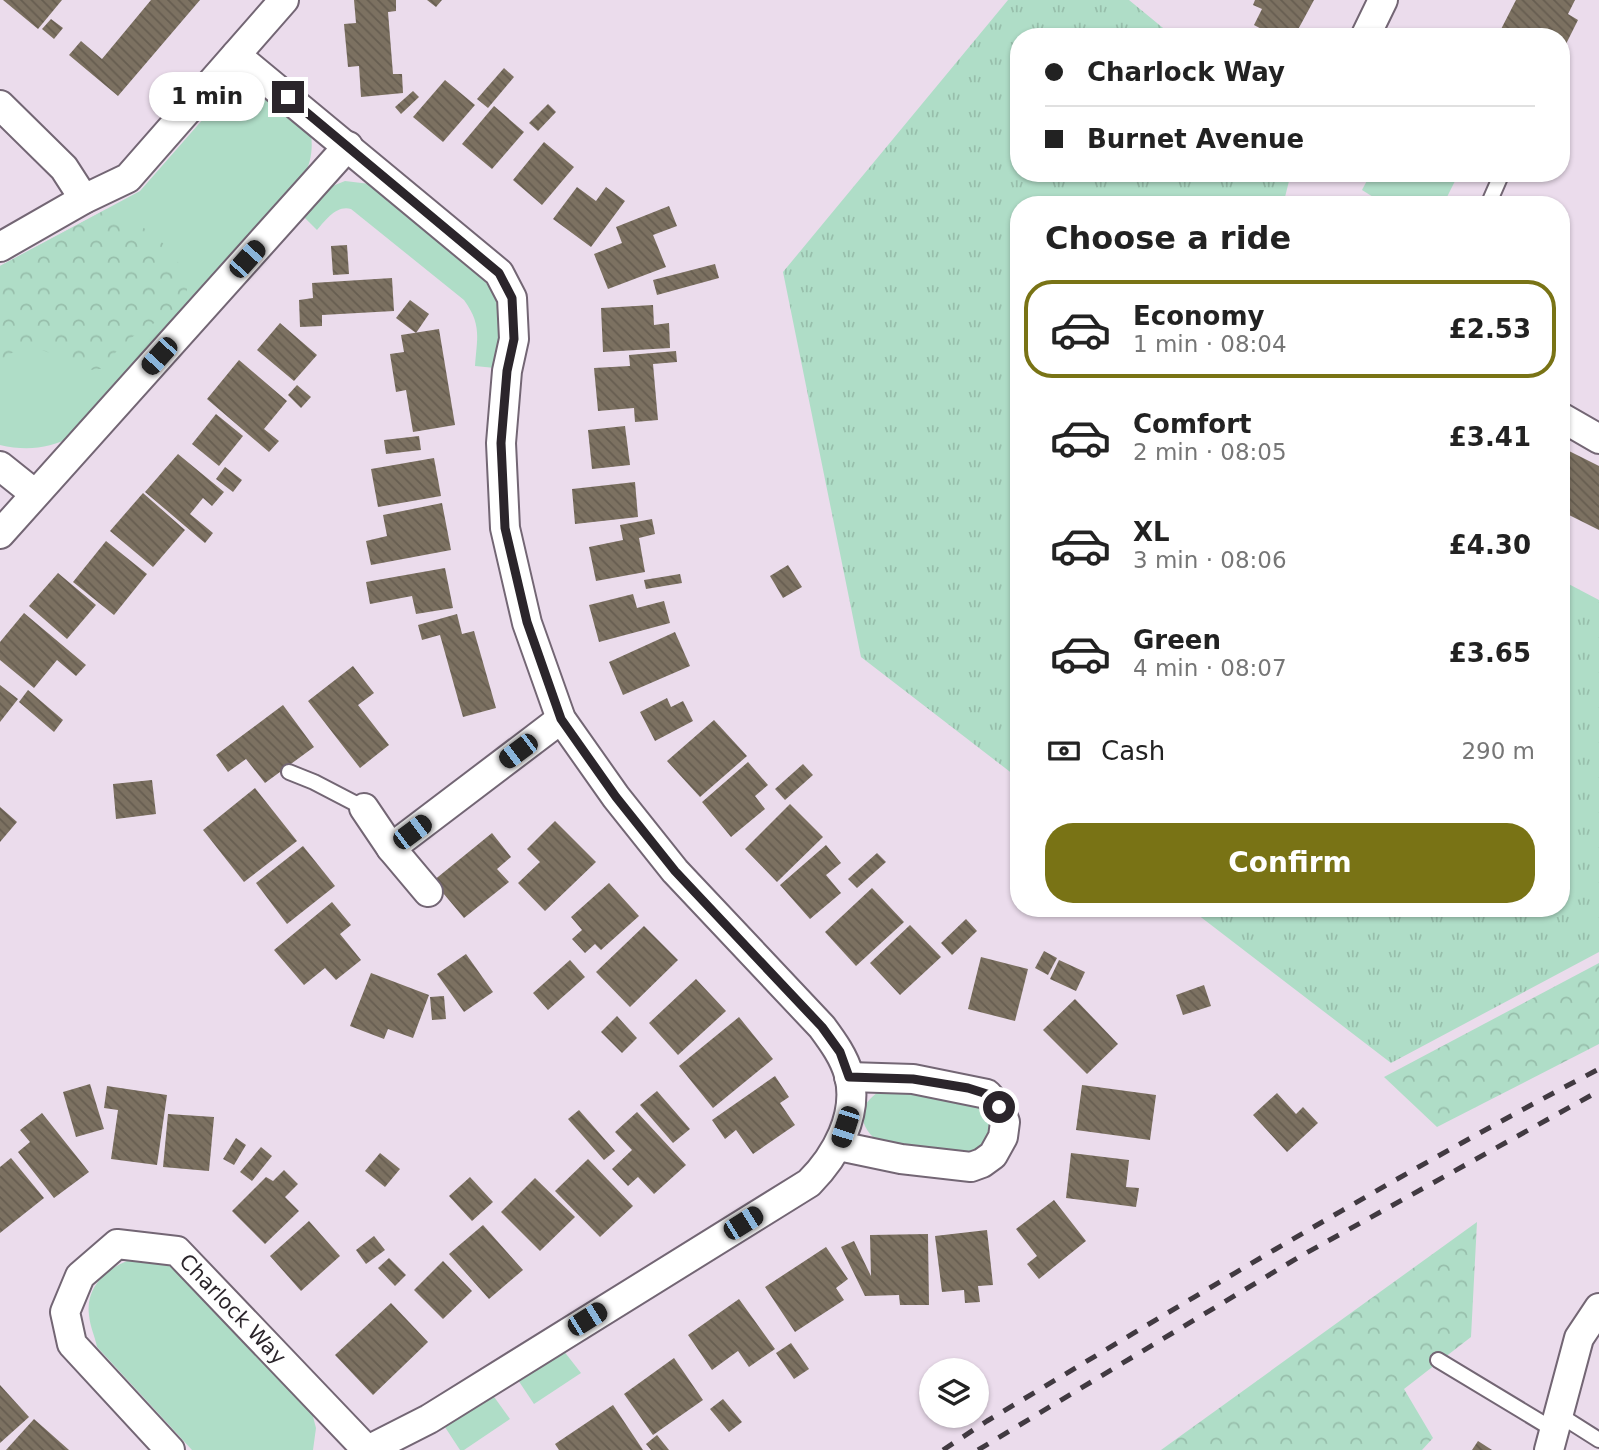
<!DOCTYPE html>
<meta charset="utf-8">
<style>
body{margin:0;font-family:"DejaVu Sans",sans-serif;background:#f2f2f2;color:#222;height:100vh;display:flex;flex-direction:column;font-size:26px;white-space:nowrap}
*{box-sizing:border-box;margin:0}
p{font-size:23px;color:#767676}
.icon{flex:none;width:38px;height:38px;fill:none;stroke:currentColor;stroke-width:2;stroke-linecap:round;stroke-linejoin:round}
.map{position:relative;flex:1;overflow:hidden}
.panel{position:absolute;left:1010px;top:196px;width:560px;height:721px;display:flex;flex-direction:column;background:#fff;border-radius:28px;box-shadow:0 2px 5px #0004}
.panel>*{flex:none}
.top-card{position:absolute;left:1010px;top:28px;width:560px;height:154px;border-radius:28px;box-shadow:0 2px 5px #0004;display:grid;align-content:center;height:154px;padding:0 35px;background:#fff}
.controls{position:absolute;left:919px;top:1358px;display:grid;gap:14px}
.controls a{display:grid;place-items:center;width:70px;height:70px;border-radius:50%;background:#fff;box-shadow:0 2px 5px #0004;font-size:35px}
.end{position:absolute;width:32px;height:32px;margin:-16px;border:9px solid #2b252b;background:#fff;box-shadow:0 0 0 4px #fff}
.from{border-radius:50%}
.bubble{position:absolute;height:49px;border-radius:24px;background:#fff;box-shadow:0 2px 5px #0004;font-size:23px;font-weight:800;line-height:49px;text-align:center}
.car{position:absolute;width:21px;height:42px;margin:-21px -10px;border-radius:9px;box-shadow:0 0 5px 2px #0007;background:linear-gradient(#222 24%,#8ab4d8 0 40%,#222 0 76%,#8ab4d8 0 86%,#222 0)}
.top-card b{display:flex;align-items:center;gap:24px;height:66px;font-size:26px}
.top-card b+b{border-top:2px solid #e0e0e0}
.top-card i{width:18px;height:18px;background:#222}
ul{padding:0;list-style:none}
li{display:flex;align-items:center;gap:21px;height:98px;margin:0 14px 10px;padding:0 21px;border:4px solid transparent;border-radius:28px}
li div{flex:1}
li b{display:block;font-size:26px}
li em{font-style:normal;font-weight:800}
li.on{border-color:#797315}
li>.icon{width:63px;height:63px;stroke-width:1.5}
h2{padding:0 35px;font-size:32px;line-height:84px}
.pay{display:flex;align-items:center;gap:18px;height:77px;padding:0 35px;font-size:26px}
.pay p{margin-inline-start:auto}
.cta{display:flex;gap:14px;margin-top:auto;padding:14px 35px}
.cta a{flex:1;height:80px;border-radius:28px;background:#797315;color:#fff;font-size:28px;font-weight:800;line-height:80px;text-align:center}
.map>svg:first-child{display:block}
</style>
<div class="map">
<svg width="1599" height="1450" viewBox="0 0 1599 1450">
<defs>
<pattern id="forest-crowns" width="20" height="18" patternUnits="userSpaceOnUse" patternTransform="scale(1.75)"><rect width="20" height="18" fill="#afddc7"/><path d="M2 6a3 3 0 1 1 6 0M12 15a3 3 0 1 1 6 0" fill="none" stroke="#97beab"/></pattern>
<pattern id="park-tufts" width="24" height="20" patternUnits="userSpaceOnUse" patternTransform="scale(1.75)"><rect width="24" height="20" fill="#afddc7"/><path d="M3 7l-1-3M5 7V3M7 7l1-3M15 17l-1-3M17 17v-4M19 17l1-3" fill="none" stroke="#97beab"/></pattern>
<pattern id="building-back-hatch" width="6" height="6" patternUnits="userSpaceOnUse" patternTransform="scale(1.75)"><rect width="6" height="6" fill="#7c7161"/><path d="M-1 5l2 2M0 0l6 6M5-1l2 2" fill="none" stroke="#665d50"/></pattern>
</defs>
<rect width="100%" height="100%" fill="#ebdcec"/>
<g fill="#afddc7">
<path d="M247,90L258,91L311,134C313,149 311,164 303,177L73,436C49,449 26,451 0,445V266L140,191L211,110C221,94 229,94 247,90Z"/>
<polygon points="1371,173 1459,173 1443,205 1386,205 1362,190"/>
<path d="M345,181L370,184L476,270C507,306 502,324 495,368L475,366C477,337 482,325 464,300L351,209C336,205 326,220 317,230L304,217L330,187Z"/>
<path d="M885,1088L980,1103L991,1121L990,1142L976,1156L878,1142C854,1121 859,1102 885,1088Z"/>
<path d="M133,1259H169L311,1409L316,1428L313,1450H192L97,1347C95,1336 90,1327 89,1315C85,1286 109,1266 133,1259Z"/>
<polygon points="563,1350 581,1373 534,1404 518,1380"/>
<polygon points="492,1394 510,1419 464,1450 460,1450 443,1424"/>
</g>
<g fill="url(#forest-crowns)">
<path d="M107,209C121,216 137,223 150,232C170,246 202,286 179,309C171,317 160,319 151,325C132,335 115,350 104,368C64,380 45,324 0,361V266Z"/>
<polygon points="1599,963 1599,1044 1437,1127 1384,1077"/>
<polygon points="1477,1222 1471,1337 1404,1389 1433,1438 1422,1450 1161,1450"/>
</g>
<g fill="url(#park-tufts)">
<polygon points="1008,0 1129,0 1174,37 1018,37 1018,173 1291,173 1283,205 1018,205 1018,778 861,657 783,272"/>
<polygon points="1561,580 1599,600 1599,952 1391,1063 1189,908 1561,908"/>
</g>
<g fill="url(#building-back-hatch)">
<polygon points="3,0 62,0 38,29"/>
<polygon points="151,0 200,0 118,96 69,55 81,41 102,59"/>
<polygon points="354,0 396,0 396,11 388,12 393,74 402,74 403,93 361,97 359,66 348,67 344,24 356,23"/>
<polygon points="427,0 442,0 436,7"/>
<polygon points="1255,0 1314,0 1294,37 1276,37 1254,25 1262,9 1253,5"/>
<polygon points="1516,0 1575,0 1568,14 1578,20 1561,54 1561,37 1497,37"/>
<polygon points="51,19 63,28 54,39 42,29"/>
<polygon points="1452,31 1465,37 1449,37"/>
<polygon points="504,68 514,77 488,108 477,99"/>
<polygon points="445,80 475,105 443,142 413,117"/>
<polygon points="413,91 419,97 401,114 395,107"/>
<polygon points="548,104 556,112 538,131 529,123"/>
<polygon points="494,106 524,132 492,169 462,144"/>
<polygon points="544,142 574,167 542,205 513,180"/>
<polygon points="577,187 596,201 606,187 625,201 591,247 553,219"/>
<polygon points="669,206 677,226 653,235 666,267 608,289 594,254 622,243 616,227"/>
<polygon points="347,245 349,274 333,275 331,246"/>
<polygon points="715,264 719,278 657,295 653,280"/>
<polygon points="392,278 394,311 322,315 322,326 300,327 299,300 313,298 312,283"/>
<polygon points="410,300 429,314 416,333 396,318"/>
<polygon points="653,305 654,325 669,323 670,348 603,352 601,308"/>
<polygon points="280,323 317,355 294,381 257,350"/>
<polygon points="439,329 455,425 413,432 406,390 396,392 390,354 404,352 401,335"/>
<polygon points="676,351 677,362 653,364 658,420 635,422 634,408 598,411 594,368 630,366 629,355"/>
<polygon points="239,360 287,401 264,429 279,441 269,452 207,399"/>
<polygon points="297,385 311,397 301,408 288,395"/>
<polygon points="216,414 243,436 219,466 192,444"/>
<polygon points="625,426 630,465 592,469 588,430"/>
<polygon points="419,436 421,450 386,454 384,440"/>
<polygon points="1561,447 1599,466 1599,530 1561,511"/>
<polygon points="178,454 224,492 212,506 203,498 190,514 213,533 205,543 145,492"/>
<polygon points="434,458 441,496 378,507 371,469"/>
<polygon points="225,467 242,480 233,492 216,479"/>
<polygon points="635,482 638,517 575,524 572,489"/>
<polygon points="143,493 185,530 153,567 110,531"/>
<polygon points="442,503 451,550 371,565 366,541 387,536 383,515"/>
<polygon points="652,519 655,534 639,538 645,572 596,581 589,547 623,540 620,525"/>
<polygon points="106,541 147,574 114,615 73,582"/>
<polygon points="788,565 802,587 783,598 770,576"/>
<polygon points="445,568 453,608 416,614 412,596 370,604 366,582"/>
<polygon points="58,573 96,605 67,639 29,606"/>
<polygon points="680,574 682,583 646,589 644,580"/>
<polygon points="633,594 637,608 664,601 670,623 599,642 589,605"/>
<polygon points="24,613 86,665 76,676 57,660 34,688 0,660 0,642"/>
<polygon points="457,614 462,634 474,631 496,708 463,717 440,635 422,640 418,625"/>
<polygon points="675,632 690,666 623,695 609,662"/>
<polygon points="353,666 374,693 358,705 389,745 360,768 308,701"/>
<polygon points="0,685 18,699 0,722"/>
<polygon points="28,690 63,720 54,732 19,702"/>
<polygon points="667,698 671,707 683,701 693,721 655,741 640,712"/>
<polygon points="283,705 314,747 265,783 246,759 228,772 216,755"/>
<polygon points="714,720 747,756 700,797 667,761"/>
<polygon points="748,762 768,785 755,796 765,809 731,837 702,802"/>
<polygon points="803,764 813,775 785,800 775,789"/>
<polygon points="152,780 156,814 116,819 113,784"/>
<polygon points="255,788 297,841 244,882 203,830"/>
<polygon points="790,804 823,837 777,882 745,849"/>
<polygon points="0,807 17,822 0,842"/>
<polygon points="555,821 596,862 545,911 518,883 540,862 527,849"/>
<polygon points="492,833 511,857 497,869 509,882 464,918 433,881"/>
<polygon points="826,845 841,863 826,875 841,893 810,919 780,885"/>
<polygon points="303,846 335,886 287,924 256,883"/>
<polygon points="877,853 886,862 857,888 848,879"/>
<polygon points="609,883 639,916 601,950 595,944 585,953 572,939 582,930 571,917"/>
<polygon points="872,888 904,922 856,966 825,932"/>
<polygon points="332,902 351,925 340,934 361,960 336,980 325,968 304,985 274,950"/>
<polygon points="966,919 977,931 952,955 941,943"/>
<polygon points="910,925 941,957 900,995 870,963"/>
<polygon points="644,926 678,960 630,1007 596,972"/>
<polygon points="1044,951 1057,958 1048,975 1035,968"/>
<polygon points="466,954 493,992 464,1012 437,974"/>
<polygon points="981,957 1028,969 1015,1021 968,1009"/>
<polygon points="570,960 585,977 548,1010 533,993"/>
<polygon points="1059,960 1085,972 1076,991 1050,979"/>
<polygon points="371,973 429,995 413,1038 388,1029 384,1039 350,1026"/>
<polygon points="696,979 726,1011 678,1055 649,1023"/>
<polygon points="1204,985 1211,1006 1183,1015 1176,995"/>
<polygon points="444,996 446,1019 432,1020 430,997"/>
<polygon points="1075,999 1118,1044 1087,1074 1043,1030"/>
<polygon points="617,1016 637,1038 622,1053 601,1032"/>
<polygon points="739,1017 773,1059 713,1108 679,1066"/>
<polygon points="775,1076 789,1097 780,1103 795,1125 753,1154 736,1130 725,1139 712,1120"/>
<polygon points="90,1084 104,1129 76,1137 63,1092"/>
<polygon points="1082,1085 1156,1095 1150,1140 1076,1130"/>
<polygon points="107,1086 167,1095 157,1165 111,1159 118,1110 104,1108"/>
<polygon points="657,1091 690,1129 673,1143 640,1105"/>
<polygon points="1277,1093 1296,1114 1303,1107 1318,1123 1287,1152 1253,1115"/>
<polygon points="579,1110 615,1151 604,1160 568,1119"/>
<polygon points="637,1112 686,1165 654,1194 638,1177 628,1186 612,1169 632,1150 615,1132"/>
<polygon points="42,1113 89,1172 54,1198 18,1152 30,1142 20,1130"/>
<polygon points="168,1114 214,1117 209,1171 163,1167"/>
<polygon points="236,1138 246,1145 234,1165 223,1159"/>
<polygon points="261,1147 272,1156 252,1181 240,1172"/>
<polygon points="380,1153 400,1169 385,1187 365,1171"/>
<polygon points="1071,1153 1129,1160 1126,1187 1139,1188 1136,1207 1066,1198"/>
<polygon points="11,1158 44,1198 0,1233 0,1167"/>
<polygon points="588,1159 633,1206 600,1237 555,1191"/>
<polygon points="284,1170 298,1184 285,1197 299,1211 265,1244 232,1211 266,1177 273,1181"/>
<polygon points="470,1177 493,1202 472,1221 449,1196"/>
<polygon points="535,1178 575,1217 540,1251 501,1212"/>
<polygon points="1054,1200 1086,1241 1039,1279 1027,1264 1037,1256 1016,1229"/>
<polygon points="309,1221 340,1256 301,1291 270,1256"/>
<polygon points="483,1225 523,1270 489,1299 449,1254"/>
<polygon points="987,1230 993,1285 978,1286 980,1302 965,1303 964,1290 942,1292 935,1236"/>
<polygon points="928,1234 929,1305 900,1305 899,1295 865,1296 841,1247 854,1241 871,1276 870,1235"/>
<polygon points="374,1236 385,1250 366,1264 356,1250"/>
<polygon points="826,1247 848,1279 836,1288 844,1300 795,1332 765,1287"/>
<polygon points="389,1258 406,1275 395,1286 378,1268"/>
<polygon points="443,1261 472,1291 443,1319 414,1290"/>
<polygon points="739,1299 775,1349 749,1367 738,1351 712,1370 688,1335"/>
<polygon points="391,1303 428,1342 373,1395 335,1355"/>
<polygon points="791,1343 809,1369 794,1379 776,1353"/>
<polygon points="674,1358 703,1400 653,1435 624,1394"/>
<polygon points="0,1385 29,1417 0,1443"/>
<polygon points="723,1399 742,1422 729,1432 710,1409"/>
<polygon points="613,1405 643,1450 559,1450 555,1444"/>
<polygon points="34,1419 69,1450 6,1450"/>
<polygon points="657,1435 669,1450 651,1450 646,1444"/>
<polygon points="1478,1441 1492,1450 1472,1450"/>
</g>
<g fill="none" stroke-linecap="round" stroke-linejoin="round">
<defs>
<g id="lane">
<polyline points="1488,205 1502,173"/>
<polyline points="289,772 314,782 364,808"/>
<polyline points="1438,1360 1554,1430"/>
<polyline points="1558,1414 1599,1440"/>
</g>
<g id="street">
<polyline points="1365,37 1383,0"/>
<path d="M236,55L499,273L512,298L514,339L507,371L501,443L505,528L527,623L561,719L616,797L675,871L822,1027C833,1042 844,1057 849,1075C859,1115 836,1156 809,1183L429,1419L368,1450"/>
<polyline points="0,105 64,168 84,199"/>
<polyline points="0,247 84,199 128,178 284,0"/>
<polyline points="1561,417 1599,439"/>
<polyline points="0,466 35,494"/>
<polyline points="0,534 348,146"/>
<polyline points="364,808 391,848 428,892"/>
<polyline points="391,848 561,719"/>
<polyline points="839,1146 901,1159 971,1167 982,1163 993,1155 1003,1137 1005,1122 999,1107 987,1094 913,1079 849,1077"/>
<path id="s1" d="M170,1450L72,1344L65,1312L80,1276L117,1244L177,1251L367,1450"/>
<polyline points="1549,1450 1579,1338 1599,1308"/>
</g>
</defs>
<use href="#lane" stroke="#736674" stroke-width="18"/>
<use href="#street" stroke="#736674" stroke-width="32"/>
<use href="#lane" stroke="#fff" stroke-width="14"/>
<use href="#street" stroke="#fff" stroke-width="28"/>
<g stroke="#413a41" stroke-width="5" stroke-dasharray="12 12" stroke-linecap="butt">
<path d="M943,1450L987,1421C1189,1300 1390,1178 1599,1069"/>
<polyline points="978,1450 1299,1257 1599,1091"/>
</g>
</g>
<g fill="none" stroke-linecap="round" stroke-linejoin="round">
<polyline stroke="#2b252b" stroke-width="9" points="288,97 499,273 512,298 514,339 507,371 501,443 505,528 527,622 561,719 616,797 675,871 822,1027 840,1052 849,1077 913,1079 968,1088 987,1094 999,1107"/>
</g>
<g text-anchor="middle" stroke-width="6" stroke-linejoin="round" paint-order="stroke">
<g font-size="21" fill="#2b252b" stroke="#fff">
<text dy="7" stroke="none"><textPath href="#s1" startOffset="406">Charlock Way</textPath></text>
</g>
</g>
</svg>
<div class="controls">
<a><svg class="icon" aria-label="layers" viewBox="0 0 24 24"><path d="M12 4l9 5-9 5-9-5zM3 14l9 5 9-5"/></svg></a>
</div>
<i class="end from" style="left:999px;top:1107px"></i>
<i class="end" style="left:288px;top:97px"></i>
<div class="bubble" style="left:149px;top:72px;width:116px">1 min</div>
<i class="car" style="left:247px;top:259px;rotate:42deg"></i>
<i class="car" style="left:159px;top:356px;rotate:222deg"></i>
<i class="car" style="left:518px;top:751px;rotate:233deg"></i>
<i class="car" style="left:412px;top:832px;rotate:53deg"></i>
<i class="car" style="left:845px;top:1127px;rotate:198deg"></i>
<i class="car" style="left:743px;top:1223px;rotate:58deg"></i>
<i class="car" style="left:587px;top:1319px;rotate:58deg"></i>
<div class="top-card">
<b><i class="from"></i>Charlock Way</b>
<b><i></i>Burnet Avenue</b>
</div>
<section class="panel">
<h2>Choose a ride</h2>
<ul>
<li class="on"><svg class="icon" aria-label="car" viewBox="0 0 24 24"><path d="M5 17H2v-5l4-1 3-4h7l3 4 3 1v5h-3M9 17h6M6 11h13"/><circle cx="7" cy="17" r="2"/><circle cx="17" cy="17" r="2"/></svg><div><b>Economy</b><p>1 min · 08:04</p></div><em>£2.53</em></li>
<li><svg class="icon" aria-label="car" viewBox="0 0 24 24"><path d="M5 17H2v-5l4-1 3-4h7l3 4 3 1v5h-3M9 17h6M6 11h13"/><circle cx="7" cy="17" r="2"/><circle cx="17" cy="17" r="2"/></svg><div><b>Comfort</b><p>2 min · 08:05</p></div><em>£3.41</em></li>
<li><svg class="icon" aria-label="car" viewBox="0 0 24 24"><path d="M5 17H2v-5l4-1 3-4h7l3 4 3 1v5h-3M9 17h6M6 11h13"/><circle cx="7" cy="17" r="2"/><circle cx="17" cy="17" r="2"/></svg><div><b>XL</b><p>3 min · 08:06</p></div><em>£4.30</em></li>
<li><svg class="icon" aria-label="car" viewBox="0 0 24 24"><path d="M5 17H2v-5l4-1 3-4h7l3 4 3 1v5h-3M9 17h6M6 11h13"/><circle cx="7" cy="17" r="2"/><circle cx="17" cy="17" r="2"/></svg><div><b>Green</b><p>4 min · 08:07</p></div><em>£3.65</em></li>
</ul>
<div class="pay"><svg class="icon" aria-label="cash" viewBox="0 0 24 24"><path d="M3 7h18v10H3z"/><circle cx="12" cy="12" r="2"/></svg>Cash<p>290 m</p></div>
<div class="cta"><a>Confirm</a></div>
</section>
</div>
